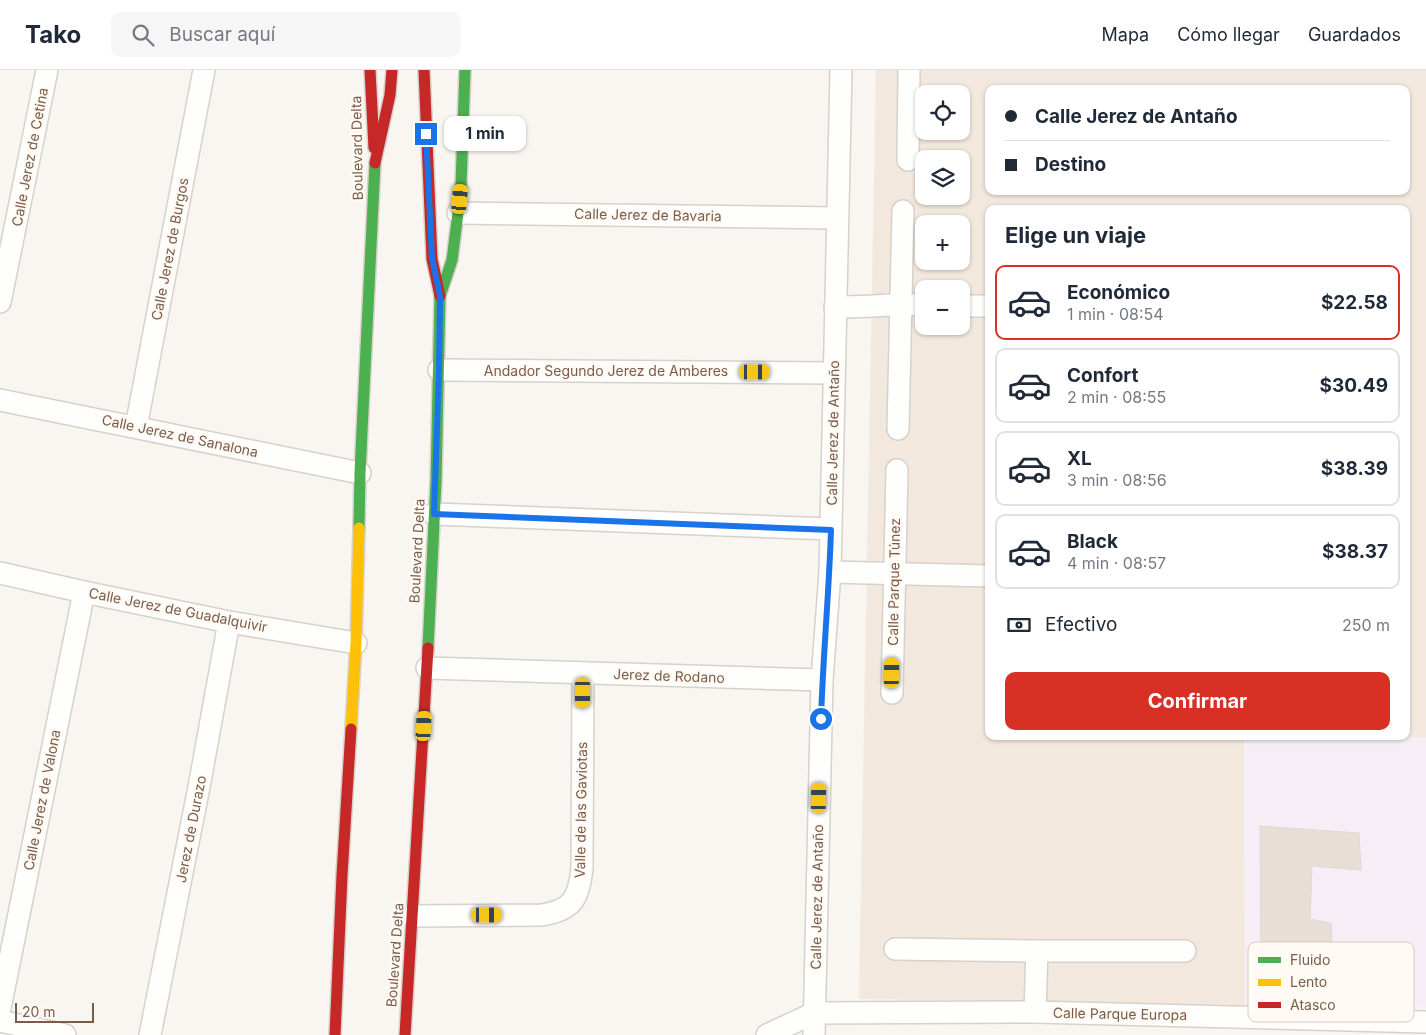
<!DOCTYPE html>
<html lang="es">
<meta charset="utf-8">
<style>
body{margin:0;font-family:Inter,sans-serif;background:#f6f6f7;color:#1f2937;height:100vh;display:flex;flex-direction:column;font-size:19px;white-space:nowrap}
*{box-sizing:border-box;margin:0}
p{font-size:16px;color:#747a83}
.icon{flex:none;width:28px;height:28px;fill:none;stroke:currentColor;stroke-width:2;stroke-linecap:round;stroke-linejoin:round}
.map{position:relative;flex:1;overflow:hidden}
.details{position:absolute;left:985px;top:135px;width:425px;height:535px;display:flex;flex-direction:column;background:#fff;border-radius:10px;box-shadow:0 1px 4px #0004}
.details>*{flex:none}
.top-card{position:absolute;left:985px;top:15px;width:425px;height:110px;border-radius:10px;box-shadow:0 1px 4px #0004;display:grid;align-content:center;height:110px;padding:0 20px;background:#fff}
.tools{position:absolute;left:915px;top:15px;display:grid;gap:10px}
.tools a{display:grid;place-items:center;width:55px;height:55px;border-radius:10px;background:#fff;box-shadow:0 1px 4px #0004;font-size:25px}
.scale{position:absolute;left:15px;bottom:12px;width:79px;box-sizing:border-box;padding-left:5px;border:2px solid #7a5c4d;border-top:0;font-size:14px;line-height:18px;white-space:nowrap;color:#7a5c4d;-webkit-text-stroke:4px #fffaf3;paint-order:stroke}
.end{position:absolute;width:22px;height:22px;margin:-11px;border:6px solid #1a73e8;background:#fff;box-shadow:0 0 0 2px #fff}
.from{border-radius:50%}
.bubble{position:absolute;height:35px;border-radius:10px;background:#fff;box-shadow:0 1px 4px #0004;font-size:16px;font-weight:700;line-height:35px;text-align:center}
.car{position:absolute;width:15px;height:30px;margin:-15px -8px;border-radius:6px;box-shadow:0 0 4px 1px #0007;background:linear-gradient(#f5c518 24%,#345 0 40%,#f5c518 0 76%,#345 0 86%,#f5c518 0)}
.top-card b{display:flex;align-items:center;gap:18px;height:48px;font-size:19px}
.top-card b+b{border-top:1px solid #e0e1e3}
.top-card i{width:12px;height:12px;background:#1f2937}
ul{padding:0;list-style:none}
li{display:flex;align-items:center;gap:15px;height:75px;margin:0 10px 8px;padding:0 10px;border:2px solid #e0e1e3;border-radius:10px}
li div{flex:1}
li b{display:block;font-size:19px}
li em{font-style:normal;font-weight:700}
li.current{border-color:#d93025}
li>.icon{width:45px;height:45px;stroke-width:1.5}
h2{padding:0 20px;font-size:22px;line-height:60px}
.pay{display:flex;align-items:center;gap:12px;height:55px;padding:0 20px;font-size:19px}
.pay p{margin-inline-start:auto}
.cta{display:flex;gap:10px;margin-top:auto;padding:10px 20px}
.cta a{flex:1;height:58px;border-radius:10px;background:#d93025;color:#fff;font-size:20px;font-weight:700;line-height:58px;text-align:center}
header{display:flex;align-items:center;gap:30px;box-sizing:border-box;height:70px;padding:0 25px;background:#fff;border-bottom:1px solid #e0e1e3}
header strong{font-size:24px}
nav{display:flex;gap:28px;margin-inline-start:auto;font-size:18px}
.search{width:350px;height:45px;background:#f6f6f7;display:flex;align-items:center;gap:12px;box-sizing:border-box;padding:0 18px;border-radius:10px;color:#747a83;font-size:19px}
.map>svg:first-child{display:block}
</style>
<header>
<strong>Tako</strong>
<div class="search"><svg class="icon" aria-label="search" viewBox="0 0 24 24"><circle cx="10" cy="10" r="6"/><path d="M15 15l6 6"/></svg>Buscar aquí</div>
<nav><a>Mapa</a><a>Cómo llegar</a><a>Guardados</a></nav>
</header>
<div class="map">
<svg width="1426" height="965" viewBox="0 0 1426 965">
<rect width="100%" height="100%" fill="#f9f5f0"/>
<path fill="#f2e8de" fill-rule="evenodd" d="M876,0H1426V668L1354,666H1406V139H989V666H1244L1245,935L859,929ZM989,19H1406V121H989ZM924,24H961V61H924ZM924,89H961V126H924ZM924,154H961V191H924ZM924,219H961V256H924Z"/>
<polygon fill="#f6eef6" points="1244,666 1426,667 1426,937 1245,935"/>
<polygon fill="#e6ded7" stroke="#e2d8d2" points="1260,756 1359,763 1361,800 1312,796 1310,849 1331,853 1333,895 1261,892"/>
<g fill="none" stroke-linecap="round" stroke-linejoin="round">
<defs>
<g id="street">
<polyline points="908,90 909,0"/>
<polyline points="458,143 837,148"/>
<polyline points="0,232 47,0"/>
<polyline points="961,236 989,236"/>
<path d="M835,237C865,237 894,234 924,235"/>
<polyline points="439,300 834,303"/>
<polyline points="0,330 360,403"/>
<polyline points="136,357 204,0"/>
<polyline points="898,359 903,141"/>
<polyline points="434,444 831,459"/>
<polyline points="830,502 989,506"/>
<polyline points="0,503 84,522 229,552 356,573"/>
<polyline points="427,598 822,610"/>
<polyline points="892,623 897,400"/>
<path d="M413,846L542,845C573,840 579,828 582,798L583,604"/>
<polyline points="895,879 1037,881 1185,881"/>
<polyline points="0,938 84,522"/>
<polyline points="1035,942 1037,881"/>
<polyline points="0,951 65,965"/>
<polyline points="150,965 199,717 229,552"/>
<polyline points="767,965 814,943 1035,942 1426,952"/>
<polyline points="814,965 822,610 830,502 841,0"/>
</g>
<g id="fast">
<polyline points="440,226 452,190 458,143 461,115 465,0"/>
<polyline points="359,458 360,403 375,93"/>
<polyline points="428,578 436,411 440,226"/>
</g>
<polyline id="slow" points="351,659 356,573 359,458"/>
<g id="jam">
<polyline points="370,0 374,78"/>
<polyline points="424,0 432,189 440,226"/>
<polyline points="375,93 390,25 392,0"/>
<polyline points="335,965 342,805 351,659"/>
<polyline points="405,965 428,578"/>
</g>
</defs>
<use href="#street" stroke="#d7d1cb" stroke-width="24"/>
<use href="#fast" stroke="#d9d2cb" stroke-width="14"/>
<use href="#slow" stroke="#d9d2cb" stroke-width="14"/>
<use href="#jam" stroke="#d9d2cb" stroke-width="14"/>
<use href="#street" stroke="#fefefd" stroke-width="21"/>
<use href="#fast" stroke="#4caf50" stroke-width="11"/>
<use href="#slow" stroke="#ffc107" stroke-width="11"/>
<use href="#jam" stroke="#c62828" stroke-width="11"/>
</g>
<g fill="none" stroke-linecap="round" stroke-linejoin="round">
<path stroke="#1a73e8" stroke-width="6" d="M426,64L432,188L440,226L439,300L434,444L831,460C829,523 823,586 821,649"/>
</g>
<g text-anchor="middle" stroke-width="4.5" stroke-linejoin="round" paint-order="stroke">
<g font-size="14" fill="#7a5c4d" stroke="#fffaf3">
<text transform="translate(357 78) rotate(-91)" y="5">Boulevard Delta</text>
<text transform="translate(30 87) rotate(-79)" y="5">Calle Jerez de Cetina</text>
<text transform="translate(648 145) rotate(1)" y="5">Calle Jerez de Bavaria</text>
<text transform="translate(170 179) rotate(-79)" y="5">Calle Jerez de Burgos</text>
<text x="606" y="306">Andador Segundo Jerez de Amberes</text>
<text transform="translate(833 363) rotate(-89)" y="5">Calle Jerez de Antaño</text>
<text transform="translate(180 366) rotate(12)" y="5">Calle Jerez de Sanalona</text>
<text transform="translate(417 481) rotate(-87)" y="5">Boulevard Delta</text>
<text transform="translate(894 512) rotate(-89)" y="5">Calle Parque Túnez</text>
<text transform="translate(178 540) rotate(11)" y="5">Calle Jerez de Guadalquivir</text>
<text transform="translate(669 606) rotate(2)" y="5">Jerez de Rodano</text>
<text transform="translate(42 730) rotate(-79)" y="5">Calle Jerez de Valona</text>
<text transform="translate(581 740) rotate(-89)" y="5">Valle de las Gaviotas</text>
<text transform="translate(191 759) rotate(-79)" y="5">Jerez de Durazo</text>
<text transform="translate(817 827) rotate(-89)" y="5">Calle Jerez de Antaño</text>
<text transform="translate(395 885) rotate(-86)" y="5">Boulevard Delta</text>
<text transform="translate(1120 944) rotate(1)" y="5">Calle Parque Europa</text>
</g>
</g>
<rect x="1248" y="872" width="166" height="80" rx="8" fill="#fffaf3" stroke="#d7cbc1" stroke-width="1"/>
<rect x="1258" y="887" width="23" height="6" fill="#4caf50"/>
<rect x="1258" y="909" width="23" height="7" fill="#ffc107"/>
<rect x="1258" y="932" width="23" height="6" fill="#c62828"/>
<g font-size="14" fill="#7a5c4d">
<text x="1290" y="895">Fluido</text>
<text x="1290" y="917">Lento</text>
<text x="1290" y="940">Atasco</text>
</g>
</svg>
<div class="tools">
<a><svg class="icon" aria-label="locate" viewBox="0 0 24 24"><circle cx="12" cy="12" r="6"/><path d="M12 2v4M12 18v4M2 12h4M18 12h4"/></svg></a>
<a><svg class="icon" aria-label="layers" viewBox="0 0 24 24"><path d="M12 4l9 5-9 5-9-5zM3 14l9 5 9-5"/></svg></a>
<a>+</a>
<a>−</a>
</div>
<div class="scale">20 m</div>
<i class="end from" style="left:821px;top:649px"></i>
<i class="end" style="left:426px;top:64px"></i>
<div class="bubble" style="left:444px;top:46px;width:82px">1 min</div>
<i class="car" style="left:460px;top:129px;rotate:5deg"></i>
<i class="car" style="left:755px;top:302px;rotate:90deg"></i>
<i class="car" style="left:892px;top:603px;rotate:1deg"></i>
<i class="car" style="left:583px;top:623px;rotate:180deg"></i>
<i class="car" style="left:424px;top:656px;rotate:3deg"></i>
<i class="car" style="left:819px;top:728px;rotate:1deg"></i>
<i class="car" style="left:487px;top:845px;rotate:90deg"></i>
<div class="top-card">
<b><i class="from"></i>Calle Jerez de Antaño</b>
<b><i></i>Destino</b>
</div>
<section class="details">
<h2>Elige un viaje</h2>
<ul>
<li class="current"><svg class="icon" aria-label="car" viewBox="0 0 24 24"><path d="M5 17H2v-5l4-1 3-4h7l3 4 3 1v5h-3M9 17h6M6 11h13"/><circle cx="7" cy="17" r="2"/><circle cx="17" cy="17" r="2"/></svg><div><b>Económico</b><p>1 min · 08:54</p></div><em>$22.58</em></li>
<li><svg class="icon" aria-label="car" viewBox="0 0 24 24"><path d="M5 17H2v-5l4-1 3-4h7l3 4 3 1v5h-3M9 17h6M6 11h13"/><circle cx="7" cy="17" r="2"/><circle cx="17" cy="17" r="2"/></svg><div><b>Confort</b><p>2 min · 08:55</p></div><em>$30.49</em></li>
<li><svg class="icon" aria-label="car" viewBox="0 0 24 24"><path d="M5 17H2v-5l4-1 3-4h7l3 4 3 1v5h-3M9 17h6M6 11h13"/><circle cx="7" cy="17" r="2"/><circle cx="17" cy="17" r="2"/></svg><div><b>XL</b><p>3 min · 08:56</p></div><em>$38.39</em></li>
<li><svg class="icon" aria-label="car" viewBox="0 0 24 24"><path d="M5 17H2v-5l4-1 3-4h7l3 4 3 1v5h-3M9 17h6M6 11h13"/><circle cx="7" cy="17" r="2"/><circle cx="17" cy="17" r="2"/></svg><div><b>Black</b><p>4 min · 08:57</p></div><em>$38.37</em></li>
</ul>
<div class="pay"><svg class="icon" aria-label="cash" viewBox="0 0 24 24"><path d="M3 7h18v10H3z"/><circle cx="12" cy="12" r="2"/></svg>Efectivo<p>250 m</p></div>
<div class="cta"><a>Confirmar</a></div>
</section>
</div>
